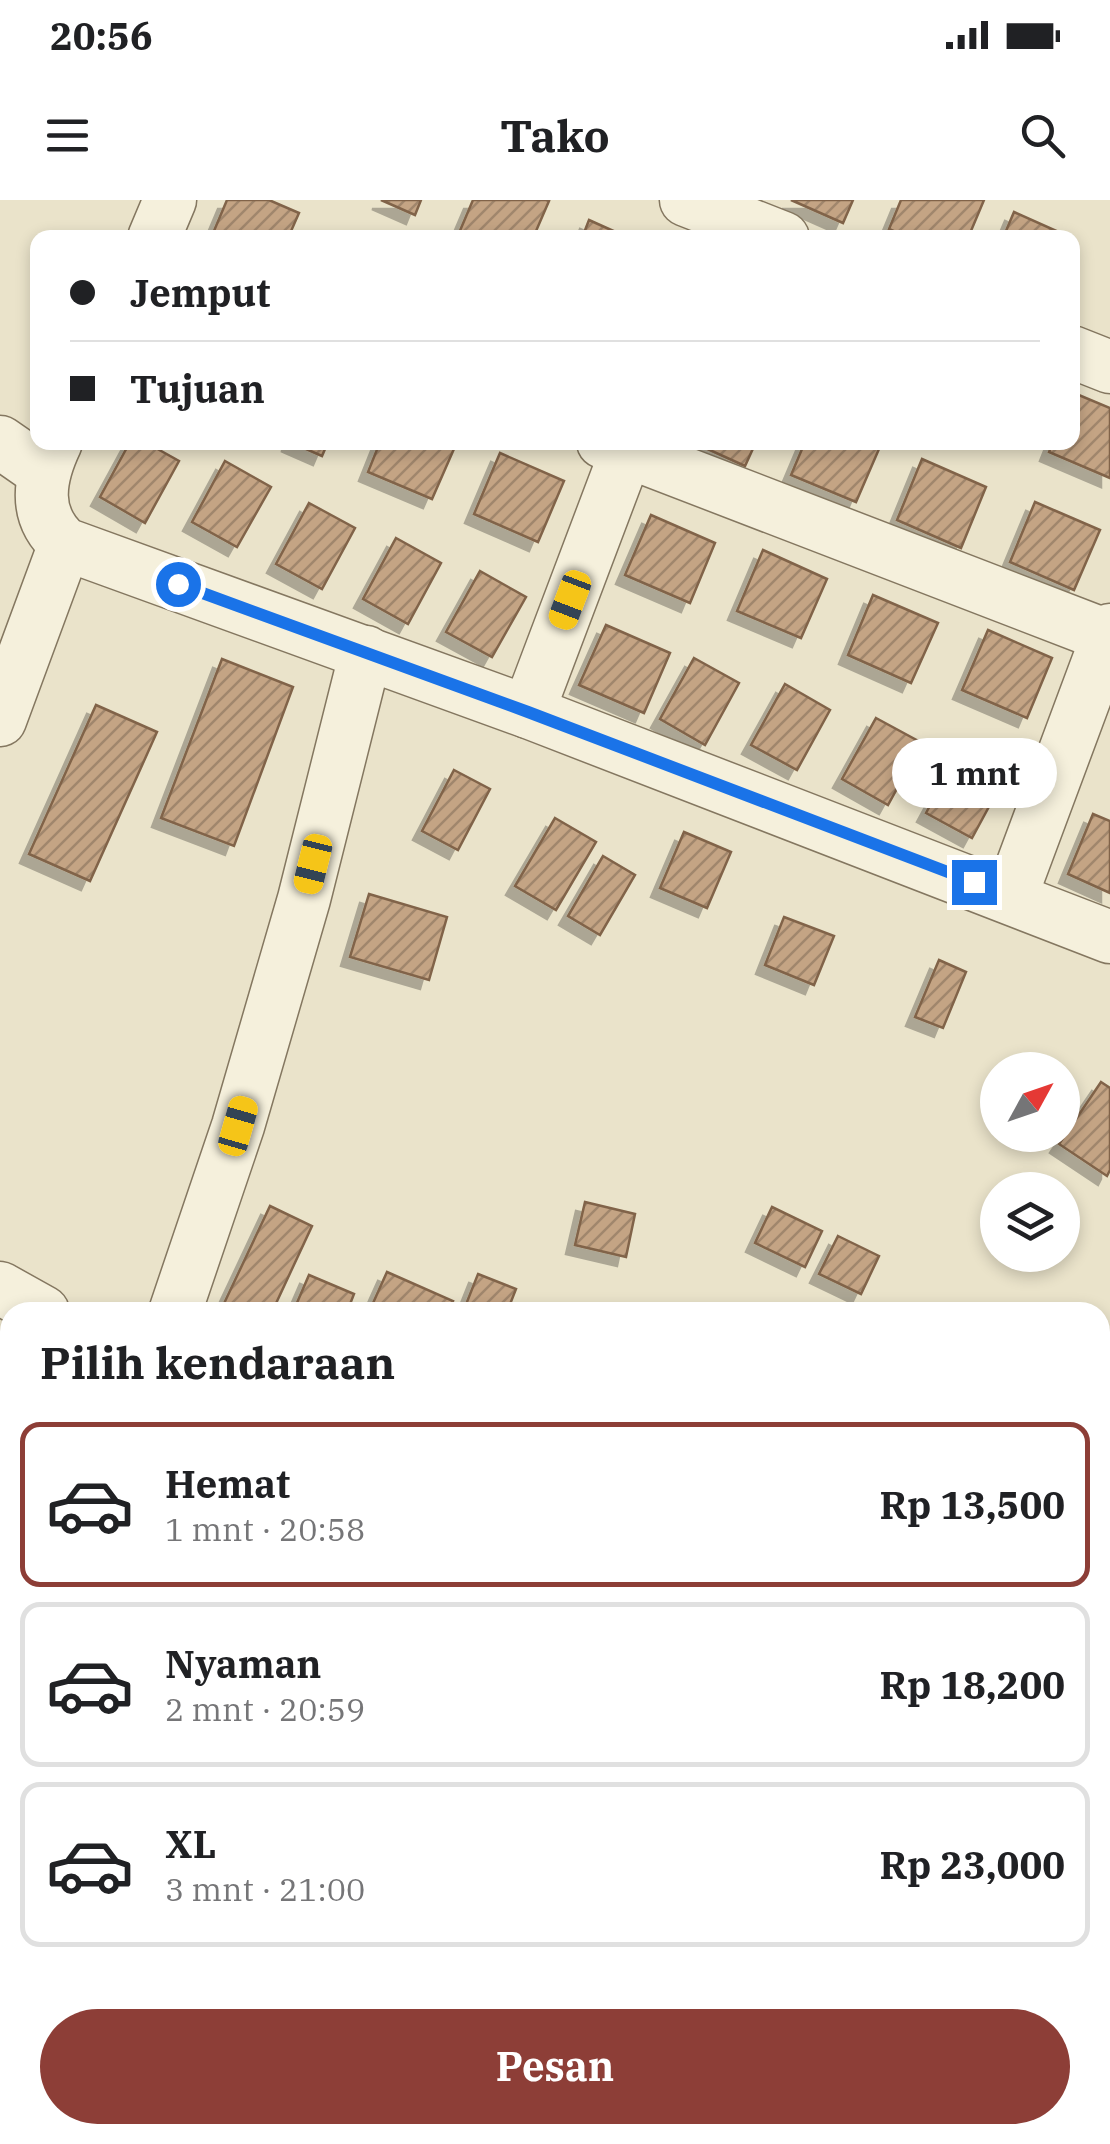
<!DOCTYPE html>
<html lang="id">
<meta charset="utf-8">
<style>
body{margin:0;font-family:"IBM Plex Serif",serif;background:#f2f2f2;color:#202124;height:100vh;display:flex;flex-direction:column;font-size:38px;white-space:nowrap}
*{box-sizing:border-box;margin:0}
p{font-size:32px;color:#757577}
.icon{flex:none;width:55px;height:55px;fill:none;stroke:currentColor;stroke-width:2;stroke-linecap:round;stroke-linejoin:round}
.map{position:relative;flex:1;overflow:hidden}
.details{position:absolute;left:0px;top:1102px;width:1110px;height:842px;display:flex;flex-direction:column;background:#fff;border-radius:30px 30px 0 0;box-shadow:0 5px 15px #0003}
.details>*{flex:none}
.top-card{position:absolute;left:30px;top:30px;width:1050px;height:220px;border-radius:20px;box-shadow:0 5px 15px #0003;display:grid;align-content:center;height:220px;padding:0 40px;background:#fff}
.needle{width:65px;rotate:50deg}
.fabs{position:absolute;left:980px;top:852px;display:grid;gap:20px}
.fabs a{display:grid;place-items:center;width:100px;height:100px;border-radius:50%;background:#fff;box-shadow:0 5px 15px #0003;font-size:50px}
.end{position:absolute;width:45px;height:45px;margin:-22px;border:12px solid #1a73e8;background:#fff;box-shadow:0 0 0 5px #fff}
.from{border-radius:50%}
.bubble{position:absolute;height:70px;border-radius:35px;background:#fff;box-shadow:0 5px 15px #0003;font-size:32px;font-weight:700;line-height:70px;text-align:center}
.car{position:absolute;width:30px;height:60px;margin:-30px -15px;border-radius:12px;box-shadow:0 0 8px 2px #0007;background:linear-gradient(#f5c518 24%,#345 0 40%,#f5c518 0 76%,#345 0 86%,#f5c518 0)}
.top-card b{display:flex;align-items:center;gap:35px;height:95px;font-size:38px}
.top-card b+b{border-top:2px solid #e0e0e0}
.top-card i{width:25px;height:25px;background:#202124}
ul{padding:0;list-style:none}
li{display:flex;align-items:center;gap:30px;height:165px;margin:0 20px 15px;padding:0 20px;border:5px solid #e0e0e0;border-radius:20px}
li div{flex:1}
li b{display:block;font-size:38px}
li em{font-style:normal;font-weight:700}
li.on{border-color:#8d3e37}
li>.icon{width:90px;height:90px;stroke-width:1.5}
h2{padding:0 40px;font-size:45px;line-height:120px}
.button{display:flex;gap:20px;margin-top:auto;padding:20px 40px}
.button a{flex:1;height:115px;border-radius:60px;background:#8d3e37;color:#fff;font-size:40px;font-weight:700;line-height:115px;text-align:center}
.status{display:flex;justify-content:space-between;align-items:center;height:70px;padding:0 50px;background:#fff;direction:ltr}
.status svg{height:28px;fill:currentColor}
header{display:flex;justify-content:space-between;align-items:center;height:130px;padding:0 40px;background:#fff;font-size:45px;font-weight:700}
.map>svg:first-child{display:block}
</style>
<div class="status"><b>20:56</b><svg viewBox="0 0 49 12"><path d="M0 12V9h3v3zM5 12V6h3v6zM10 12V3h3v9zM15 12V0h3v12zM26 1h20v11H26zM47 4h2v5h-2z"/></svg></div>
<header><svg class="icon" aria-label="menu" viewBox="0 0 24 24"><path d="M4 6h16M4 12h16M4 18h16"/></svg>Tako<svg class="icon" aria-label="search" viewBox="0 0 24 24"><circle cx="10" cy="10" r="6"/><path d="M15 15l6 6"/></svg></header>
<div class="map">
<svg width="1110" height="1944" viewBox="0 0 1110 1944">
<defs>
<pattern id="building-hatch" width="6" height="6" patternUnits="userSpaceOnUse" patternTransform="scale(2.5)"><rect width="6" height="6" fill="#c4a484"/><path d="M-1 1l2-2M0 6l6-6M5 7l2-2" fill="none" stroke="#a0866c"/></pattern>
<filter id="shadow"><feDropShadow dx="-9" dy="9" stdDeviation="0" flood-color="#0004"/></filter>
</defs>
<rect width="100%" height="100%" fill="#eae3ca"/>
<g fill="url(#building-hatch)" stroke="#816449" stroke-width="2.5" filter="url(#shadow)">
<polygon points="227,0 269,0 299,13 288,38 211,38"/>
<polygon points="381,0 421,0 415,15"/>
<polygon points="473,0 546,0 549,1 533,38 468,38 459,33"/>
<polygon points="791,0 853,0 843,23"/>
<polygon points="901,0 984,0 968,38 909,38 889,29"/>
<polygon points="1014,12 1072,38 1003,38"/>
<polygon points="589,20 629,38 582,38"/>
<polygon points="1074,193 1110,208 1110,278 1049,252 1053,242 1072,242"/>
<polygon points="130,242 145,242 179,261 145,323 100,297"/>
<polygon points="290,242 328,242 322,256"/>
<polygon points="380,242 457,242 432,299 368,272"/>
<polygon points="692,242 756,242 745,266"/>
<polygon points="805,242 882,242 856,302 791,275"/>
<polygon points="500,253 564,281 538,342 474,314"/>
<polygon points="922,259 986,287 961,348 897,320"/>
<polygon points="225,261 271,287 237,347 192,322"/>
<polygon points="1035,302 1100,330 1074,390 1010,362"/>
<polygon points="309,303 355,328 322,389 276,364"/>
<polygon points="651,315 715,343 690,403 625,375"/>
<polygon points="396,338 441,363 408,424 363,399"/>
<polygon points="763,350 827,379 801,438 737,411"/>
<polygon points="480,371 526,397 492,457 446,432"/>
<polygon points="873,395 938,423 911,483 848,455"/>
<polygon points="606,425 670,453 644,513 579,485"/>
<polygon points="988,430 1052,458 1027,518 962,490"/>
<polygon points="694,458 739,483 705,545 660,519"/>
<polygon points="222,459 293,487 234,646 161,618"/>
<polygon points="785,484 830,510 797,570 751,545"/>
<polygon points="96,505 157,532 90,681 29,654"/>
<polygon points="876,518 922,543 888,605 842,579"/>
<polygon points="959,552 1005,577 972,638 926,613"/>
<polygon points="454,570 490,589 458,650 422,631"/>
<polygon points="1093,614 1110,621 1110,693 1068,674"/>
<polygon points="555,618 596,642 556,710 515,686"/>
<polygon points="684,632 731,652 707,708 660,688"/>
<polygon points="603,656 635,675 600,735 568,716"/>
<polygon points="369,694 447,717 429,780 350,757"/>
<polygon points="784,717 834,736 814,785 765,765"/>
<polygon points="939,760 966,772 943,828 915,817"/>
<polygon points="1101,882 1110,888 1110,970 1107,976 1059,944"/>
<polygon points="585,1002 635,1014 626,1057 575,1045"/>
<polygon points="270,1006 312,1026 272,1112 220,1112"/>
<polygon points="772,1007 822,1031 805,1067 755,1043"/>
<polygon points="838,1036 879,1056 861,1094 819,1074"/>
<polygon points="387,1072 453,1101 447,1112 369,1112"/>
<polygon points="478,1074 516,1089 507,1112 463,1112"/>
<polygon points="309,1075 354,1094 347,1112 293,1112"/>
<polygon points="683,1935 721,1935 725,1938 721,1944 678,1944"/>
<polygon points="846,1935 871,1935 883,1944 839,1944"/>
</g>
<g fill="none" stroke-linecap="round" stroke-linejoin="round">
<defs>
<g id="minor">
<polyline points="686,0 783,38"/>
<polyline points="154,38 170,0"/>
<polyline points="1072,152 1110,167"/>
<polyline points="0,242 42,271"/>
<path d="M56,242C39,278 32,315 65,344L528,512L1110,737"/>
<polyline points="603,242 1110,437"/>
<polyline points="528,512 630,242"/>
<polyline points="0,520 65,344"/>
<polyline points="1011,696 1110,430"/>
<polyline points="0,1088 43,1112"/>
<polyline points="175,1112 238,926 304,699 366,452"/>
<polyline points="0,1453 10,1436"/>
<polyline points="1100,1612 1110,1618"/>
<polyline points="74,1944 79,1935"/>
<polyline points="123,1944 129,1935"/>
</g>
<g id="highway">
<polyline points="0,1631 10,1637"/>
<polyline points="0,1686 10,1692"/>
<polyline points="439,1935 455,1944"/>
<polyline points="517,1935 533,1944"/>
</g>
</defs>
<use href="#minor" stroke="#847760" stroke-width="55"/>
<use href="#highway" stroke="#534534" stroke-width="58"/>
<use href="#minor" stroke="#f5f0dc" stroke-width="52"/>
<use href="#highway" stroke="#ceaa65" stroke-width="55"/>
</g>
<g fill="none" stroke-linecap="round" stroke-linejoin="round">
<polyline stroke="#1a73e8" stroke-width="12" points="178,384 528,512 974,682"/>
</g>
</svg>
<div class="fabs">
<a><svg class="needle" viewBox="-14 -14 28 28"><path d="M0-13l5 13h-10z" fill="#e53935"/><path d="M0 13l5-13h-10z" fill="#757577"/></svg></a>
<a><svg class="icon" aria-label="layers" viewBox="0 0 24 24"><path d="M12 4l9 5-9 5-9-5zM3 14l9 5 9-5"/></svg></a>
</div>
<i class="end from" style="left:178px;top:384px"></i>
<i class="end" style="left:974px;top:682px"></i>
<div class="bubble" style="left:892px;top:538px;width:165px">1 mnt</div>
<i class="car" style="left:570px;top:400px;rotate:201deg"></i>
<i class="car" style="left:313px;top:664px;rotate:194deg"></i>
<i class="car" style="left:238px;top:926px;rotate:16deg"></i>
<div class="top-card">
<b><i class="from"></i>Jemput</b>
<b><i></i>Tujuan</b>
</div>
<section class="details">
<h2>Pilih kendaraan</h2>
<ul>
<li class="on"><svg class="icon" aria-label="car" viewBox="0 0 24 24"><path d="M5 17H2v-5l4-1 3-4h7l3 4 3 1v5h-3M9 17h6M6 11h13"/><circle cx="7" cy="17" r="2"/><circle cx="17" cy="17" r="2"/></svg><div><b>Hemat</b><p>1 mnt · 20:58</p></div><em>Rp 13,500</em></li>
<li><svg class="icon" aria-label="car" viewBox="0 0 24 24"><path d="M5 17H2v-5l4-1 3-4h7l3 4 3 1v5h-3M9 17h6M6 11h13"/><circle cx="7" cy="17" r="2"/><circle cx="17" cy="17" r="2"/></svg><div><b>Nyaman</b><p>2 mnt · 20:59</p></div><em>Rp 18,200</em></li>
<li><svg class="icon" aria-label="car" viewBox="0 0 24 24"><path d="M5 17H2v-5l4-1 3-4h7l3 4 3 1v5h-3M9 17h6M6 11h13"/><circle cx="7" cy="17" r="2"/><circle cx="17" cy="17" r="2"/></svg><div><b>XL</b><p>3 mnt · 21:00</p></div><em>Rp 23,000</em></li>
</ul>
<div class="button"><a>Pesan</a></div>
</section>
</div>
